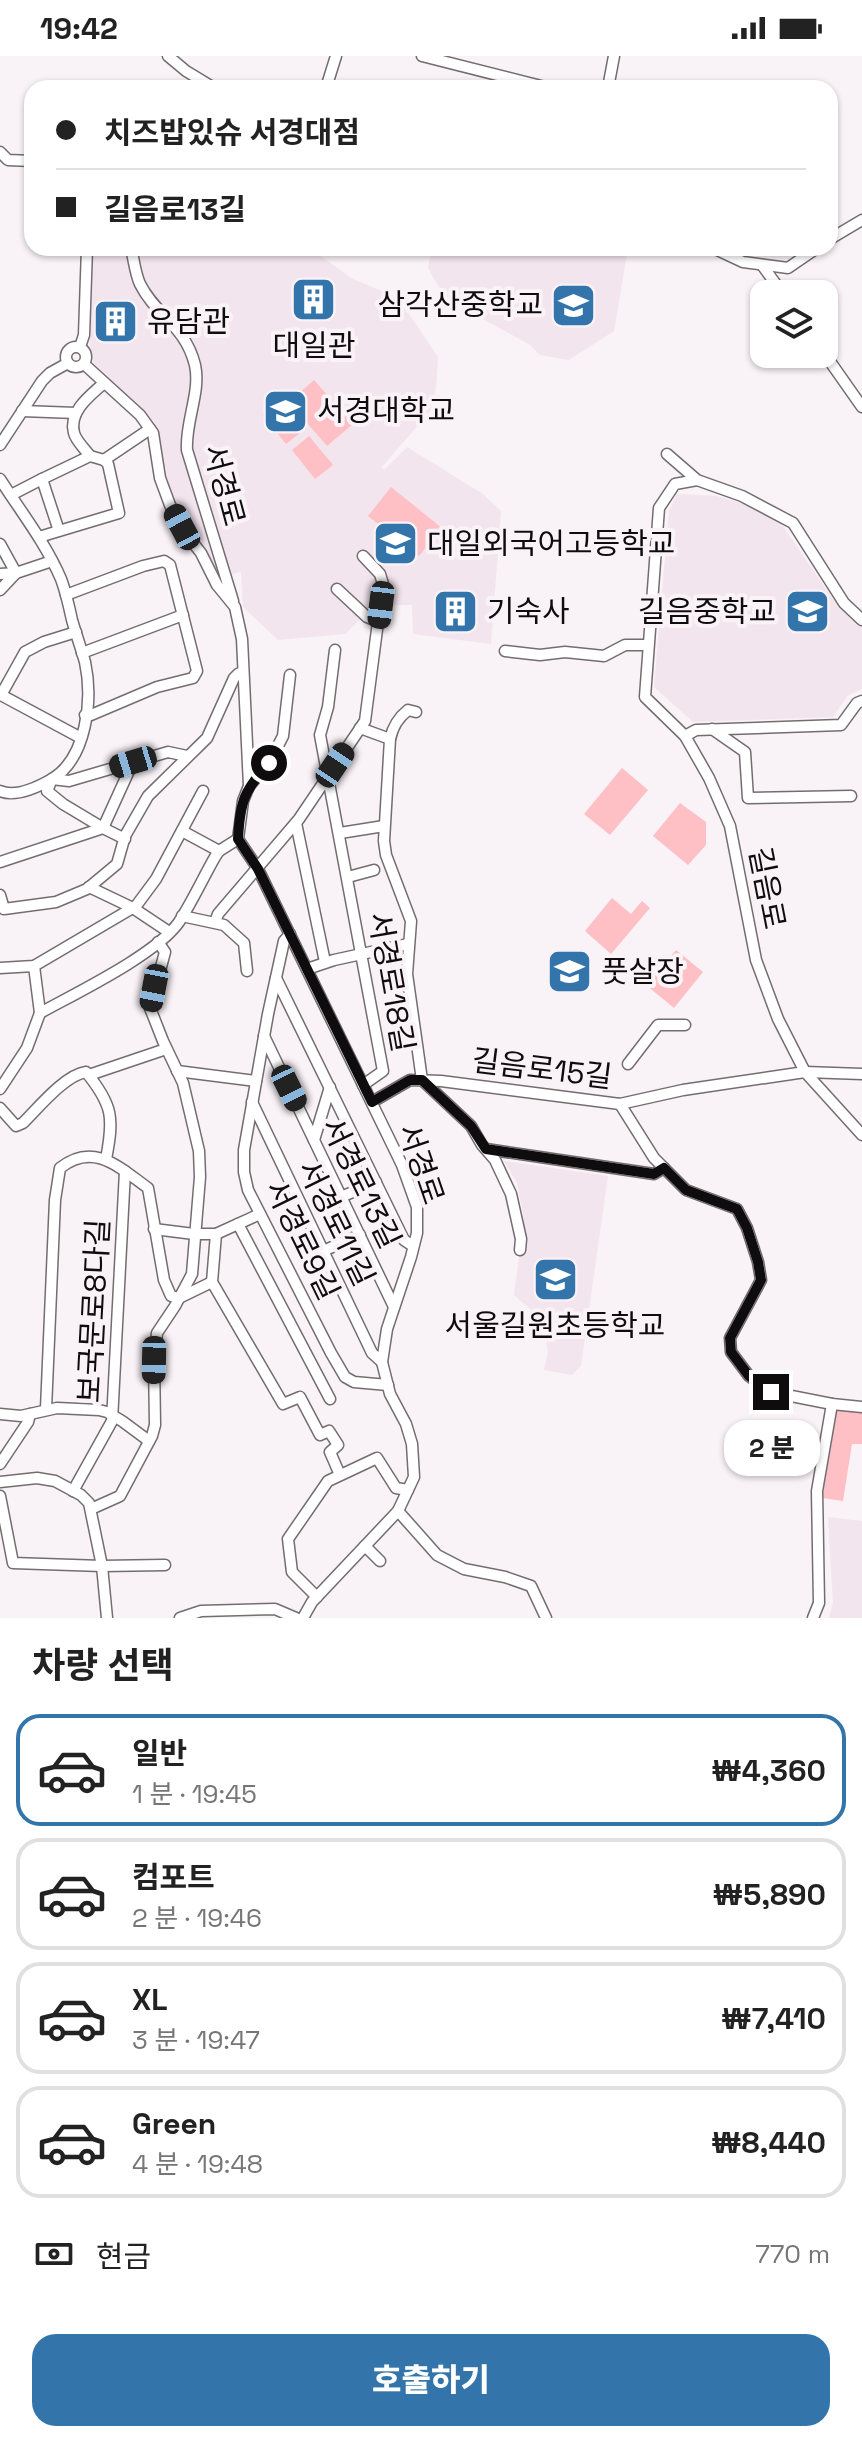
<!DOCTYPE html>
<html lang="ko">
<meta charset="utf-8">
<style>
body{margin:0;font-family:"Space Grotesk","Noto Sans KR",sans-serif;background:#f2f2f2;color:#222;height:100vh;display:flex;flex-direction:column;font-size:30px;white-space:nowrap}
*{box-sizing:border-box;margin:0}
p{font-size:26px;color:#767676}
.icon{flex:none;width:44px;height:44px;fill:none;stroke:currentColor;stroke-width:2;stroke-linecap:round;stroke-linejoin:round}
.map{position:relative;height:1562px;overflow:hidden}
.drawer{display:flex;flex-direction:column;background:#fff;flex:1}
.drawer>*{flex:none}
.guide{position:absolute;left:24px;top:24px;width:814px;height:176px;border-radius:24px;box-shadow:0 2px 6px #0004;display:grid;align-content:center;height:176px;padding:0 32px;background:#fff}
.buttons{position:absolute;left:750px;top:224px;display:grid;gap:16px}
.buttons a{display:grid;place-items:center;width:88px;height:88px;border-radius:16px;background:#fff;box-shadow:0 2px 6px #0004;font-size:40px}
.end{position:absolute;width:36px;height:36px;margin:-18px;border:10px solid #0e0c0d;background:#fff;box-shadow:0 0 0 4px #fff}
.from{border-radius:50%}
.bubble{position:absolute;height:56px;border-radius:24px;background:#fff;box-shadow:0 2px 6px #0004;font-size:26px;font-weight:800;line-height:56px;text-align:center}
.car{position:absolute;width:24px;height:48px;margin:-24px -12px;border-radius:10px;box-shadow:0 0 6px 2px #0007;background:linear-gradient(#222 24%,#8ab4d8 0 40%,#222 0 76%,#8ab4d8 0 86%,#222 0)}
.guide b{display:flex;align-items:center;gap:28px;height:76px;font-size:30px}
.guide b+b{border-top:2px solid #e0e0e0}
.guide i{width:20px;height:20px;background:#222}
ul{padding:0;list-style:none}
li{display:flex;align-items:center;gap:24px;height:112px;margin:0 16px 12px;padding:0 16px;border:4px solid #e0e0e0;border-radius:24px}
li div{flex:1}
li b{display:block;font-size:30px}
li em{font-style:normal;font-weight:800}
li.on{border-color:#3375ab}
li>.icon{width:72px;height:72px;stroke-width:1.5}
h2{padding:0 32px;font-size:36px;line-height:96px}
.pay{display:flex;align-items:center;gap:20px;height:88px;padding:0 32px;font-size:30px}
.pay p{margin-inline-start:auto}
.button{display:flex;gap:16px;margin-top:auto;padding:16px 32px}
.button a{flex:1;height:92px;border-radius:24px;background:#3375ab;color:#fff;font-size:32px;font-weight:800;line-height:92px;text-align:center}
.status{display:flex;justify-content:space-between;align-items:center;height:56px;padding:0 40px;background:#fff;direction:ltr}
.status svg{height:22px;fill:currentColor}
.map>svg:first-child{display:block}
</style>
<div class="status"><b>19:42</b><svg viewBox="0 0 49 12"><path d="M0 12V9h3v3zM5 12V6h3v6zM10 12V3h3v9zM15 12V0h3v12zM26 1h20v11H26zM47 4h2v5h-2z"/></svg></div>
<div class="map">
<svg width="862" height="1562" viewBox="0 0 862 1562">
<rect width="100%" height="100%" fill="#f9f2f6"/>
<g fill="#f3e5ee">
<polygon points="93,192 310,192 351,222 398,242 438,301 436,332 432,353 381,412 384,414 407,391 483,438 501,455 491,588 413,578 412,549 376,549 345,578 278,584 243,551 241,516 216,522 205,493 178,455 164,424 157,375 149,362 93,306 90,288"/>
<polygon points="432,192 628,192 614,275 569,304 540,299 530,289 445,242 428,212"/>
<polygon points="677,438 717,440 766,455 783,470 832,542 862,571 862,633 847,640 833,661 693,666 654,631 669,455"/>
<polygon points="504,1105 608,1120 581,1310 572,1319 544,1314 548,1296 543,1264 514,1239 524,1163 517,1127"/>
<polygon points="828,1461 862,1465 862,1562 829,1562 833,1546"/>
</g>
<g fill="#fec0c4">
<polygon points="314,324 353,368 327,390 289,346"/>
<polygon points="281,345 304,374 286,388 263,359"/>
<polygon points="309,380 333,409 315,423 292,394"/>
<polygon points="391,431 442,472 419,500 368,460"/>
<polygon points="622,712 648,734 610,779 584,758"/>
<polygon points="680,747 706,766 706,789 688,809 653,780"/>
<polygon points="612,842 631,858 642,845 650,852 611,898 585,875"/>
<polygon points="676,894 703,916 674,952 646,929"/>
<polygon points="837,1354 862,1357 862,1388 852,1388 843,1445 822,1442"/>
</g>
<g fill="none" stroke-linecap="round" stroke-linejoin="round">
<defs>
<g id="minor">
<polyline points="168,0 186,15 214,32"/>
<polyline points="422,0 549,32"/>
<polyline points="326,32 336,0"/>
<polyline points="608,32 614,0"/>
<polyline points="0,96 8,104 32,105"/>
<polyline points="830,183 862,164"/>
<path d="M131,192C134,204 135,217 140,228C156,260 185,269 195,309C201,336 185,366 187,394L233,545"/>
<polyline points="713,192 743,206 788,212 817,192"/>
<polyline points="762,209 783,238"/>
<circle cx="76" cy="301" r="10"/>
<polyline points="80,291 84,279 87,192"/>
<polyline points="824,297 862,351"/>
<polyline points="84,308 140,359 153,377 160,422 170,449 186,478 201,497 217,529 235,551 242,583 249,730 243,745 238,783 258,813 402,1109 417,1151 417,1177 411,1201 387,1273 382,1306 390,1338 406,1368 412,1388 414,1421 398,1455 312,1546 303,1562"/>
<polyline points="22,355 76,357"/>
<polyline points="0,389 42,325 50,317 68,307"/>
<polyline points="667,398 697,424 742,440 793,467 844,547 862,564"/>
<path d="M90,400C85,393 76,385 74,377C68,355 91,339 104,327"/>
<polyline points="104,404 150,373"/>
<path d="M0,423C21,456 45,486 61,523C66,536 69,550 72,564C76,578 81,592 85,606C93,643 87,702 52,723C38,731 16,742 0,735"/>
<polyline points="697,424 675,428 659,452 645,641 685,680 709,722 730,770 756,904 778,963 805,1016 862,1079"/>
<polyline points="11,439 42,423"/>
<polyline points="39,481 119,457 108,408 104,404 90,400 42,423 59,475"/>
<polyline points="0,488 16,517 0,534"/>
<polyline points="0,518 16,517 52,505"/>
<polyline points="337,533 367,561 379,566"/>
<polyline points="66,539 143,510 164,505 170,509 197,615 193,622 157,631 91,659 85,659"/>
<polyline points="76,576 44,586 25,596 1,639 81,682"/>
<polyline points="335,594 328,651 320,679 383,1015 363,1029"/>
<polyline points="505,595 540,599 565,596 604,600 625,589 648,589"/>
<polyline points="82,597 183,559"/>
<polyline points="360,672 390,683 384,785 386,799 411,865 407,918 422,1024 471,1070 482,1089 495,1104 511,1138 521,1183 520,1194"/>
<polyline points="712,673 745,696 748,742 851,740"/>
<polyline points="685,680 696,674 841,669 857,647 862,645"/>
<path d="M390,683C393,670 398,662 408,654L416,656"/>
<polyline points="133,706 103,772 63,748 47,735 52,723 69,725 168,696 187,700"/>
<polyline points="249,730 269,707 283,680 290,619"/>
<polyline points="296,767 325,906"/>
<polyline points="182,775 219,795"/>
<polyline points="340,777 384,770"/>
<polyline points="0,806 103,772 125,783"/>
<polyline points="348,821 374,814"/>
<polyline points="89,831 133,852 169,876"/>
<polyline points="0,839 4,853 56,846 87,833 117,808 125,780 148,740 207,682 234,622 238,618 243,616"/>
<polyline points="182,860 224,869 244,887 247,915"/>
<polyline points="215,866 218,858 299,763 365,665 383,528 380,518 363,500"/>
<polyline points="290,878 284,885 268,958 244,1094 244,1116 248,1134 331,1297 345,1321 354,1326 388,1329"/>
<polyline points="34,910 40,957"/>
<polyline points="0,912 34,910 136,850 156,823 203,735"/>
<polyline points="307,913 334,904 408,888"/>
<polyline points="276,922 404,1184 413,1190"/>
<polyline points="264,980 394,1251"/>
<polyline points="628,1008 658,969 685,969"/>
<polyline points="177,1015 256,1025"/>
<polyline points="89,1019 166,993"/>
<path d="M0,1033L27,992L40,957C76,937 157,898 179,866C192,846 203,822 215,801L219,795L238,783"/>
<polyline points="252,1046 372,1297 382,1306"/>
<polyline points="372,1046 410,1024 441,1025 620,1048 683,1034 805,1016 862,1018"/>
<polyline points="620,1048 654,1102 686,1134 737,1153 747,1172 758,1206 761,1224 730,1282 731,1296 749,1320 771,1336 832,1348 862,1351"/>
<path d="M0,1052L16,1070L23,1067C39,1051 65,1019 86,1016C113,1049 114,1062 106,1103"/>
<polyline points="314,1084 330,1031"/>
<polyline points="486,1093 654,1118 664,1112"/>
<polyline points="341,1141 376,1126"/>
<polyline points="238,1168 330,1343"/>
<polyline points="154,1173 194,1178 216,1178 260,1158"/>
<polyline points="216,1178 212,1226 283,1348 300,1341 320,1379 329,1375 338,1389 330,1396 340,1419"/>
<polyline points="323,1195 360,1179"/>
<path d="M46,1353L55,1144L60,1112C94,1085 120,1112 148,1132L164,1224L171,1240L179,1242L212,1226"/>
<polyline points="0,1358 21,1360 57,1352 99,1354 107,1356 122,1365 149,1385"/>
<polyline points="0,1408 28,1366 30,1358"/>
<polyline points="0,1426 37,1422 55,1425 81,1439 89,1447 102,1510 107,1562"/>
<polyline points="73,1435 112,1365 125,1115"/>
<polyline points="0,1440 13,1507 102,1510 165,1509"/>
<polyline points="91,1453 120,1440 152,1380 155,1369 154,1304 157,1277 175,1250 192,1218 200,1121 199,1095 183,1027 163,985 150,952 165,896 158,886"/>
<polyline points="398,1455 437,1499 464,1513 505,1521 531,1530 546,1562"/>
<polyline points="365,1490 380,1505"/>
<polyline points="317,1541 292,1516 288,1483 328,1425 377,1402 396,1432 408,1434"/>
<polyline points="180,1562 201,1555 275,1553 296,1562"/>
<polyline points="813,1562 819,1547 817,1435 832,1348"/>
</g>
</defs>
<use href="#minor" stroke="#736d71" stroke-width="13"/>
<use href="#minor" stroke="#fff" stroke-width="10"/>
</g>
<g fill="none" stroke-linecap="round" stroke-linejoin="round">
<path stroke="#0e0c0d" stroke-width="10" d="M269,707C244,735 240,745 238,783L258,813L372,1046L410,1024H422L471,1070L486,1093L654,1118L664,1112L686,1134L737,1153L747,1172L758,1206L761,1224L730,1282L731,1296L749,1320L771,1336"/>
</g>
<defs>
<symbol id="building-square" viewBox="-11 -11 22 22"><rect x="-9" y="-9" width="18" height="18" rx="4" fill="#3375ab" stroke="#f9f2f6"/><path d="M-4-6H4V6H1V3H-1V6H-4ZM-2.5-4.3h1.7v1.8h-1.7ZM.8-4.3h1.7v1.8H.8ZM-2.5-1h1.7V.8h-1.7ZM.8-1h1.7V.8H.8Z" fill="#fff"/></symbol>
<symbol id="school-square" viewBox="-11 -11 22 22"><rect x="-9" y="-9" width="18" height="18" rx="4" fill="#3375ab" stroke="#f9f2f6"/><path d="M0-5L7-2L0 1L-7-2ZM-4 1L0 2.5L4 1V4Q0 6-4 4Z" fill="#fff"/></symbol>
<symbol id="university-square" viewBox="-11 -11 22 22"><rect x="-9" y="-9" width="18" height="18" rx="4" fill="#3375ab" stroke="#f9f2f6"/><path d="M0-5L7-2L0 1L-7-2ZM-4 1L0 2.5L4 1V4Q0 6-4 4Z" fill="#fff"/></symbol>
</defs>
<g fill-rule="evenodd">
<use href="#building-square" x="288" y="218" width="51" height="51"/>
<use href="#school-square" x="548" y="224" width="51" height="51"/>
<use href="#building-square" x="90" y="240" width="51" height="51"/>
<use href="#university-square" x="260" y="330" width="51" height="51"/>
<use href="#school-square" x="370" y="462" width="51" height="51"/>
<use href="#building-square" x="430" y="530" width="51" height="51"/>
<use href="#school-square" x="782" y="530" width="51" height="51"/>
<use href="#school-square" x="544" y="890" width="51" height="51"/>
<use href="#school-square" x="530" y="1198" width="51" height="51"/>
</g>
<g text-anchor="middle" stroke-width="8" stroke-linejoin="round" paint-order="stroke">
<g font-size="30" fill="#0e0c0d" stroke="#f9f2f6" text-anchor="start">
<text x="543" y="259" text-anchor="end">삼각산중학교</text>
<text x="147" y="276">유담관</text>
<text x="314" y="300" text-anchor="middle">대일관</text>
<text x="317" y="365">서경대학교</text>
<text x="427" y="498">대일외국어고등학교</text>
<text x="487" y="566">기숙사</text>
<text x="776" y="566" text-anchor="end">길음중학교</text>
<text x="601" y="926">풋살장</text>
<text x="555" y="1280" text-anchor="middle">서울길원초등학교</text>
</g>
<g font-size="30" fill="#0e0c0d" stroke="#f9f2f6">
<text transform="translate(224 429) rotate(75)" y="10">서경로</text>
<text transform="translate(767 832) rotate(79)" y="10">길음로</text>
<text transform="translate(391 926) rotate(80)" y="10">서경로18길</text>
<text transform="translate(542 1013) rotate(7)" y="10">길음로15길</text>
<text transform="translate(421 1108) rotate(71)" y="10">서경로</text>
<text transform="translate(361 1127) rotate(64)" y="10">서경로13길</text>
<text transform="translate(336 1167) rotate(64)" y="10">서경로11길</text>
<text transform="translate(302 1184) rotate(64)" y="10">서경로9길</text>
<text transform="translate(94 1255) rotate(-87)" y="10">보국문로8다길</text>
</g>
</g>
</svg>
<div class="buttons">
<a><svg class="icon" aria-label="layers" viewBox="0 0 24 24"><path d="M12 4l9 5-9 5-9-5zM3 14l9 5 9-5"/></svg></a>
</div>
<i class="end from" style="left:269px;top:707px"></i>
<i class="end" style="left:771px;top:1336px"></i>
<div class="bubble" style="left:724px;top:1364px;width:96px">2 분</div>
<i class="car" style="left:182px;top:471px;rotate:332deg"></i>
<i class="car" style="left:381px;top:549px;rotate:187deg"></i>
<i class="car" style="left:133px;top:706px;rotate:253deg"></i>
<i class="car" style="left:335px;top:709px;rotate:34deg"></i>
<i class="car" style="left:154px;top:932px;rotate:191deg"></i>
<i class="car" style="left:289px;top:1032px;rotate:154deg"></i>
<i class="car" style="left:154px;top:1304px;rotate:181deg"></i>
<div class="guide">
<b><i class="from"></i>치즈밥있슈 서경대점</b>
<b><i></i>길음로13길</b>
</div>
</div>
<section class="drawer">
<h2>차량 선택</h2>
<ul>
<li class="on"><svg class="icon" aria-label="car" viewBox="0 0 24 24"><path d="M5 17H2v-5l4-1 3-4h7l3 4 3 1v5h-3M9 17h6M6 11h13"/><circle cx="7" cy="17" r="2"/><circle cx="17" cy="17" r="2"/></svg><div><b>일반</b><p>1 분 · 19:45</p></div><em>₩4,360</em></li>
<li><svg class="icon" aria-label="car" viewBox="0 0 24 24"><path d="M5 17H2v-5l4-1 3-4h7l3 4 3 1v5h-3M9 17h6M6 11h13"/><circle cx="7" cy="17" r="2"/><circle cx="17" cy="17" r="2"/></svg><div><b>컴포트</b><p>2 분 · 19:46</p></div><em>₩5,890</em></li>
<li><svg class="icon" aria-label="car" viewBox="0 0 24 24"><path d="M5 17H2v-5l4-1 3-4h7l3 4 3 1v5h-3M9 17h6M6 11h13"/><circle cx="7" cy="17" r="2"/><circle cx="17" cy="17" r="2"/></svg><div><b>XL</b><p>3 분 · 19:47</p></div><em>₩7,410</em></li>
<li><svg class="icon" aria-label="car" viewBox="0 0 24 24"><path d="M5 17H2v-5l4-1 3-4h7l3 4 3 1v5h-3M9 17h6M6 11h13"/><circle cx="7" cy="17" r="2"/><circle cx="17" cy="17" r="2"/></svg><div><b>Green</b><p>4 분 · 19:48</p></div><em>₩8,440</em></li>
</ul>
<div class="pay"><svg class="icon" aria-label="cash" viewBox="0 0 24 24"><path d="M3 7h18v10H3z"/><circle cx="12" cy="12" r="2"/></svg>현금<p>770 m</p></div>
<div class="button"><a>호출하기</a></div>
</section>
